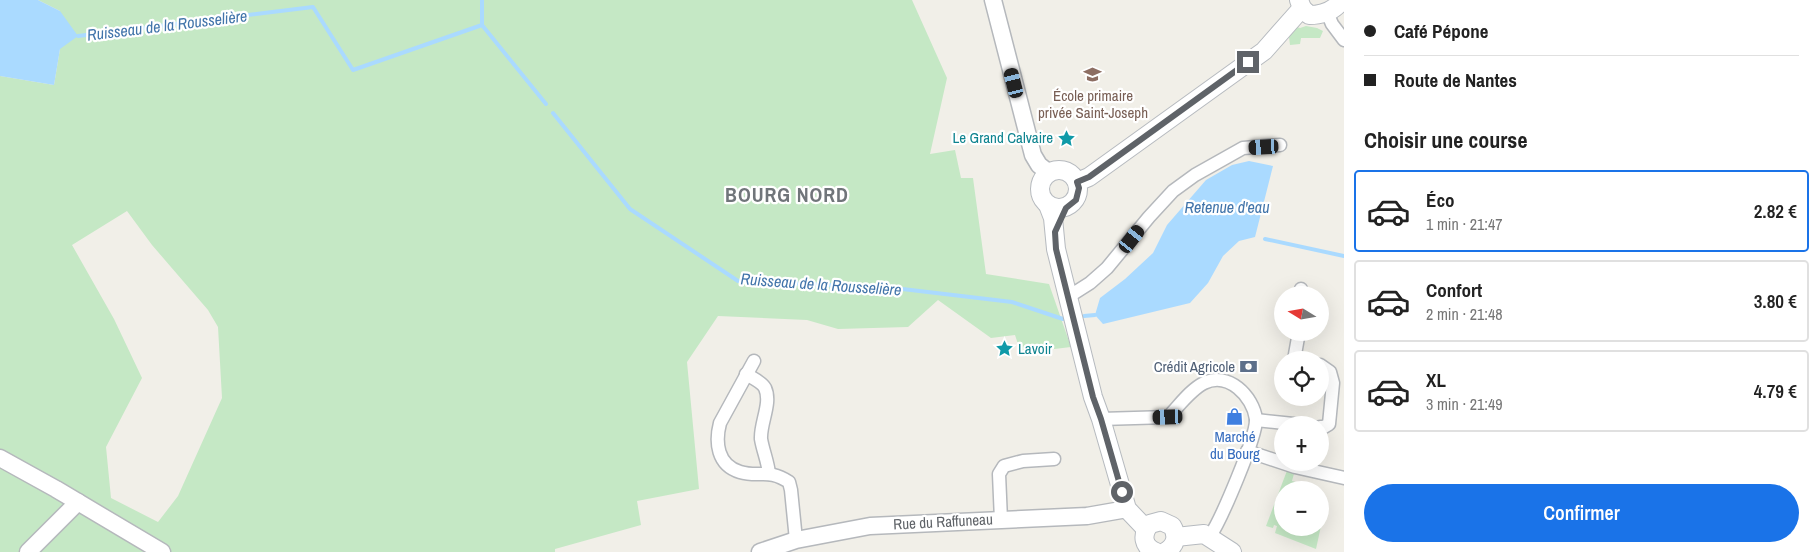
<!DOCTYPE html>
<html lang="fr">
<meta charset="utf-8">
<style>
body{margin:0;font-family:"Archivo Narrow",sans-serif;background:#f6f6f6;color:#222;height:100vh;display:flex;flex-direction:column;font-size:19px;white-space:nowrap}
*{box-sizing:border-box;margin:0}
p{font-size:16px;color:#767676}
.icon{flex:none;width:28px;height:28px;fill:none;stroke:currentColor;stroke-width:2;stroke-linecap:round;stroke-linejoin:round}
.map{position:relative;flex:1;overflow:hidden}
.details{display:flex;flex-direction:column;background:#fff;width:475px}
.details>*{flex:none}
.guide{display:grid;align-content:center;height:110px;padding:0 20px;background:#fff}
.needle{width:32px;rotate:281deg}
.buttons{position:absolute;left:1274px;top:286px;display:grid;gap:10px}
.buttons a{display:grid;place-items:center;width:55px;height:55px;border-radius:50%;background:#fff;box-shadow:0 5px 20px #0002;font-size:25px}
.end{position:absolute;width:22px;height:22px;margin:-11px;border:6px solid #5f6368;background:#fff;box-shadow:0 0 0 2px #fff}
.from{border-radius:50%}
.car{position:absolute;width:15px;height:30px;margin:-15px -8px;border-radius:6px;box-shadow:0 0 4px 1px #0007;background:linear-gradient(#222 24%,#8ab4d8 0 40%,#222 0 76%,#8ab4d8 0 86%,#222 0)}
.guide b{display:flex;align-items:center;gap:18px;height:48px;font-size:19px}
.guide b+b{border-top:1px solid #e0e0e0}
.guide i{width:12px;height:12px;background:#222}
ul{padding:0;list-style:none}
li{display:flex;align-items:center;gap:15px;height:82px;margin:0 10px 8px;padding:0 10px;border:2px solid #e0e0e0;border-radius:5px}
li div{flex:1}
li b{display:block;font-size:19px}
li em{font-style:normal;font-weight:600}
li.current{border-color:#1a73e8}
li>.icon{width:45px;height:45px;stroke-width:1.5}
h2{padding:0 20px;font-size:22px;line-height:60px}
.cta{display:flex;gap:10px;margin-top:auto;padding:10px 20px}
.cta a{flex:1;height:58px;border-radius:30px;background:#1a73e8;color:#fff;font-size:20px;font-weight:600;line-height:58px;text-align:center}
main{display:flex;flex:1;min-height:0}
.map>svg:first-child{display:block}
</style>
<main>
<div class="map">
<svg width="1344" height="552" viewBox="0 0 1344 552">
<rect width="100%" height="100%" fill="#f1efe8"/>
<g fill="#c5e8c5" fill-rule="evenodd">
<path d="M38,0H912L947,78L930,154L955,150L961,178H973L986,274L1049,284L1071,347L1021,353L1015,335L991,338L938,300L908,327L838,329L807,320L718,316L687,362L699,489L637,501L641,525L555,549V552H0V76L54,85L60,49V11ZM127,211L152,245L208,310L218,327L222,398L178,496L158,522L111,498L106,447L142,378L114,319L72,245Z"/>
<polygon points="1306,26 1317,28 1323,31 1320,38 1301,38 1300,44 1290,45 1289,37 1297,27 1300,28"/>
<polygon points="1288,468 1295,470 1292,481 1303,484 1307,490 1282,490 1282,528 1320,528 1320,520 1321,526 1316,549 1275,533 1277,526 1274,525 1273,528 1266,526"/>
</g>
<g fill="#aadaff">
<polygon points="0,0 38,0 60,11 78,36 60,49 54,85 0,76"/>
<polygon points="1249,161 1273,166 1255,237 1239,241 1223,256 1208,283 1190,303 1103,324 1095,315 1100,298 1125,279 1153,253 1167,225 1206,180 1232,165"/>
</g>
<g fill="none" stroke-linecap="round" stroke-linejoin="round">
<g stroke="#aadaff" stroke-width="4">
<polyline points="482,0 482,25 546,104"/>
<polyline points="78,36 313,7 353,70 482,25"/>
<polyline points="553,113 630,209 738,281 894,288 1012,302 1063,319"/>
<polyline points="1265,239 1344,256"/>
<polyline points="1084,316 1095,315"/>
</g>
<defs>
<g id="minor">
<polyline points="1327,12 1332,24 1344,40"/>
<polyline points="1301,289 1301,295"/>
<polyline points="1068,297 1090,283 1107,268 1149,217 1173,191 1195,175 1243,148 1280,145"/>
<polyline points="1294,360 1299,332"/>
<path d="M754,361L720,423C715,442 717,465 740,472C760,478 768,468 789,482L791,490L796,540"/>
<polyline points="1320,365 1330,372 1333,383 1329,424 1324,427 1320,427"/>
<path d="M746,374C752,378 762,382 765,388C772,403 760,423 761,439C763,451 768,462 769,474"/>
<path d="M1101,419L1168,417C1179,406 1190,390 1204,383C1228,371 1253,396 1256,419C1257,436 1221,520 1210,536"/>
<polyline points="1256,420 1303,425"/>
<polyline points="1247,451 1295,467 1344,478"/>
<polyline points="1001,520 999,474 1004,466 1023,461 1054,459"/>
</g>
<g id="tertiary">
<polyline points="993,0 1033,155 1039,165 1049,173"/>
<polyline points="0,458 56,489 162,552"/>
<polyline points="28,552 78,502"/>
<polyline points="760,552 796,540 870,526 1087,516 1127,509"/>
</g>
<g id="secondary">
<path d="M1299,0L1302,8L1309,15C1322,15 1334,11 1342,0"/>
<circle cx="1059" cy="189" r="19"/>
<polyline points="1077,182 1089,177 1264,51 1302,8"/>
<polyline points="1048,205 1053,218 1056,249 1093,397 1101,419 1127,509 1146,529"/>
<polyline points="1176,537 1204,534 1232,552"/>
<path d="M1156,552C1143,547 1141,535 1150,524L1161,521L1172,526C1178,536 1176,546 1165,552"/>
</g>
</defs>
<use href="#minor" stroke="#b5b8bc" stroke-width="15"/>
<use href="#tertiary" stroke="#b5b8bc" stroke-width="19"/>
<use href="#secondary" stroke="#b6babf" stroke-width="20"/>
<use href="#minor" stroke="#fff" stroke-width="12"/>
<use href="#tertiary" stroke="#fff" stroke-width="16"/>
<use href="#secondary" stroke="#fff" stroke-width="18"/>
</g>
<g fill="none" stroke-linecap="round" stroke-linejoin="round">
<polyline stroke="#5f6368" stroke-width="6" points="1122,492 1101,419 1093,397 1056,249 1055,232 1066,208 1076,200 1079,188 1077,182 1089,177 1248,62"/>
</g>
<defs>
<symbol id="school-bare" viewBox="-9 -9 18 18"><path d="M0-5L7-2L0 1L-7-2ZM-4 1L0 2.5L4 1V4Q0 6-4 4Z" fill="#8d6e63" stroke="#fff" stroke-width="2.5" paint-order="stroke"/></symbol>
<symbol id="sight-bare" viewBox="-9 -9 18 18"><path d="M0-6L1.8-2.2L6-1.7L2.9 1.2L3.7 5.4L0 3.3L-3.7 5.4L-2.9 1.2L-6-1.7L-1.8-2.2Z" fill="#0f9aa8" stroke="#fff" stroke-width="2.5" paint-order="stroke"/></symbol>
<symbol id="bank-bare" viewBox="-9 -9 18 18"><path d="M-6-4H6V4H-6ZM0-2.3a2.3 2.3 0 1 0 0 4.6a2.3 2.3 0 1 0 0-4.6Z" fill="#5c6f8a" stroke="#fff" stroke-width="2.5" paint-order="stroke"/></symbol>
<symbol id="shop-bare" viewBox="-9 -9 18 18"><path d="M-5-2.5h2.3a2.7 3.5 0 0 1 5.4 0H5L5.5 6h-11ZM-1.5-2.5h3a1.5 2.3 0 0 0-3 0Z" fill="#3f7fe0" stroke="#fff" stroke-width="2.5" paint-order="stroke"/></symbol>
</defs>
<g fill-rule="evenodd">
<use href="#school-bare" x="1080" y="62" width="25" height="25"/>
<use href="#sight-bare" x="1054" y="126" width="25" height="25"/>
<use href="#sight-bare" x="992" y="336" width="25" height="25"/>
<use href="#bank-bare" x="1236" y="354" width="25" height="25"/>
<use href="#shop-bare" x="1222" y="404" width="25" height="25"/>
</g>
<g text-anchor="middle" stroke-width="4.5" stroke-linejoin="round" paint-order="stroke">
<g font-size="15" fill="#785e54" stroke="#fff">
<text x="1093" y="101">École primaire<tspan x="1093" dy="17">privée Saint-Joseph</tspan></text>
</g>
<g font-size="15" fill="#0d838f" stroke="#fff" text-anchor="end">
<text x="1053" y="143">Le Grand Calvaire</text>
<text x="1018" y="354" text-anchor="start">Lavoir</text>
</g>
<g font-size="15" fill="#4e5e75" stroke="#fff" text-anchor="end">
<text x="1235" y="372">Crédit Agricole</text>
</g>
<g font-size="15" fill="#366cbe" stroke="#fff">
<text x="1235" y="442">Marché<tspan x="1235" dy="17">du Bourg</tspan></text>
</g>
<g font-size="15" fill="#5f6368" stroke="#fff">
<text transform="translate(943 522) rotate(-3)" y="5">Rue du Raffuneau</text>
</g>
<g font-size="16" font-style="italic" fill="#4174aa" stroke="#fff">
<text transform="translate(167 25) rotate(-7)" y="6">Ruisseau de la Rousselière</text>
<text x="1227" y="213">Retenue d'eau</text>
<text transform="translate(821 284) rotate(4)" y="6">Ruisseau de la Rousselière</text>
</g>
<g font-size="20" font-weight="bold" letter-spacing="1" fill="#70757a" stroke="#fff">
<text x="787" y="202">BOURG NORD</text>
</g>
</g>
</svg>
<div class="buttons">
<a><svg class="needle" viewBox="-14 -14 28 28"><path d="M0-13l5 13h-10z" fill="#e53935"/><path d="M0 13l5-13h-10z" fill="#767676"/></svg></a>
<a><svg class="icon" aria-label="locate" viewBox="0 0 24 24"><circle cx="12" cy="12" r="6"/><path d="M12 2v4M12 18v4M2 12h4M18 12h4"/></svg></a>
<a>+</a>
<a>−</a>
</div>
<i class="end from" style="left:1122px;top:492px"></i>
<i class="end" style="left:1248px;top:62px"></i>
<i class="car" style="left:1014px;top:83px;rotate:346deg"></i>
<i class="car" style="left:1264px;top:147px;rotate:267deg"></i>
<i class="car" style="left:1132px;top:239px;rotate:38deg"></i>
<i class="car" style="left:1168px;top:417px;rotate:268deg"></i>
</div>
<section class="details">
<div class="guide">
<b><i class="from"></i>Café Pépone</b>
<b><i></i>Route de Nantes</b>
</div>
<h2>Choisir une course</h2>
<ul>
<li class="current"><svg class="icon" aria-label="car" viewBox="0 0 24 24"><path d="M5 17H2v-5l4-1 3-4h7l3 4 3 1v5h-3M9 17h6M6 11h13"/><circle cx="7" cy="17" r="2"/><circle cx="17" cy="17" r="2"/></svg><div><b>Éco</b><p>1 min · 21:47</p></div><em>2.82 €</em></li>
<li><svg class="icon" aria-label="car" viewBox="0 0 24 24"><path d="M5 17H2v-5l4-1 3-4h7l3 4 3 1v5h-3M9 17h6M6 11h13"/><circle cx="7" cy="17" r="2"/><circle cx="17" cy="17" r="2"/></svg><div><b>Confort</b><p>2 min · 21:48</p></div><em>3.80 €</em></li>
<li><svg class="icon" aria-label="car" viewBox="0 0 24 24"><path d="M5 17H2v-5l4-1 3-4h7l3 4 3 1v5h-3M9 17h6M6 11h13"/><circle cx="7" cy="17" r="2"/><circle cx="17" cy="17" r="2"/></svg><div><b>XL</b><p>3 min · 21:49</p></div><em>4.79 €</em></li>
</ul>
<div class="cta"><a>Confirmer</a></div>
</section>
</main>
